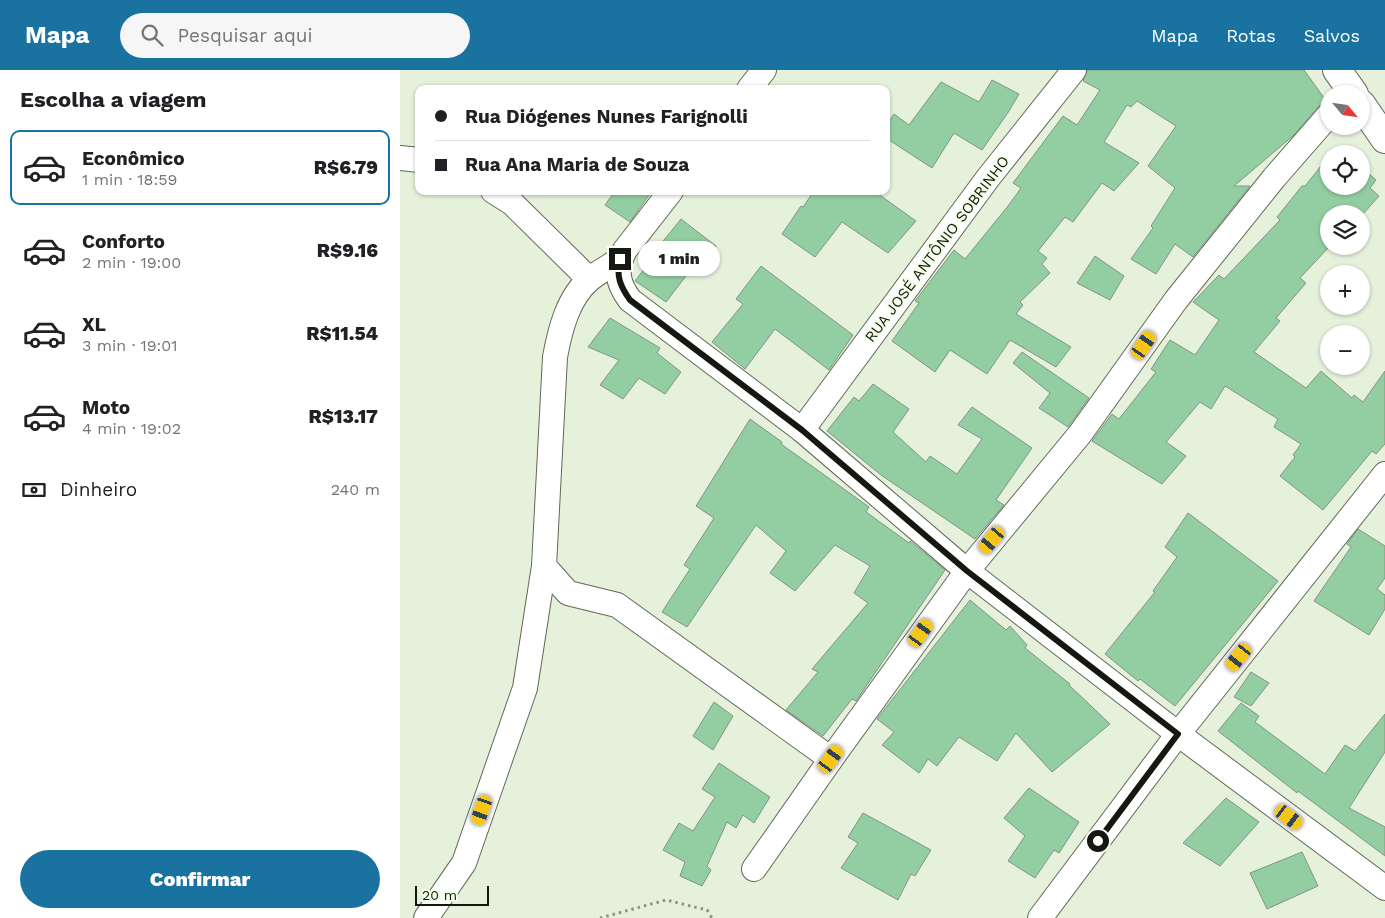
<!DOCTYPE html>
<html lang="pt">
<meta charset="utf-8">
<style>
body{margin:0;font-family:"Work Sans",sans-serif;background:#f6f6f6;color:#202124;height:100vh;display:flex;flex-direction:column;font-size:19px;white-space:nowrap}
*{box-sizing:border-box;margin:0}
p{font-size:16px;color:#757577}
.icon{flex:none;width:28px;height:28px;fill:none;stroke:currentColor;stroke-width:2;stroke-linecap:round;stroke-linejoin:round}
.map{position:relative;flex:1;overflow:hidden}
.details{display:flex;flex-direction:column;background:#fff;width:400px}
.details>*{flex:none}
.guide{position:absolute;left:15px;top:15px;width:475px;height:110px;border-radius:10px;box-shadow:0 1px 4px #0004;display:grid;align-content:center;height:110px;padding:0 20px;background:#fff}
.needle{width:32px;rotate:119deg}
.fabs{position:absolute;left:920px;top:15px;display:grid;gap:10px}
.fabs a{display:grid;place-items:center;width:50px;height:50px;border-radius:50%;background:#fff;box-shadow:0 1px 4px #0004;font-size:25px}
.scale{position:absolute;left:15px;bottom:12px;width:74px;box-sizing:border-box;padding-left:5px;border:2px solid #141810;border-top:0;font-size:14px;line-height:18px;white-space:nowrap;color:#141810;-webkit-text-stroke:4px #f2ffe8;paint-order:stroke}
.end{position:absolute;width:22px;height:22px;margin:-11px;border:6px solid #141810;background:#fff;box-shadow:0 0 0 2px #fff}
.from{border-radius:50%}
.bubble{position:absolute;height:35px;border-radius:18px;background:#fff;box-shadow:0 1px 4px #0004;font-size:16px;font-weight:800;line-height:35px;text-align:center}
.car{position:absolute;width:15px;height:30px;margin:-15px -8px;border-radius:6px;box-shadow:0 0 4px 1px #0007;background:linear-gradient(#f5c518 24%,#345 0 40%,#f5c518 0 76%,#345 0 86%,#f5c518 0)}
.guide b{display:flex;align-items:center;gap:18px;height:48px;font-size:19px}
.guide b+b{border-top:1px solid #e0e0e0}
.guide i{width:12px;height:12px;background:#202124}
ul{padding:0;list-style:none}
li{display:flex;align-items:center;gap:15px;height:75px;margin:0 10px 8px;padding:0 10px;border:2px solid transparent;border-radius:10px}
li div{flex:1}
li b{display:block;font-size:19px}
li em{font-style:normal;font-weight:800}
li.selected{border-color:#1a72a1}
li>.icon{width:45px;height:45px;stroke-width:1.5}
h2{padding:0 20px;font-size:22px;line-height:60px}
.pay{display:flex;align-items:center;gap:12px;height:55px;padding:0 20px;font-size:19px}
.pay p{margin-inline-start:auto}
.action{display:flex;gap:10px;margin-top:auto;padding:10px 20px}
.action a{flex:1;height:58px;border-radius:30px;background:#1a72a1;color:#fff;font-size:20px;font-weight:800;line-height:58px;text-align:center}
header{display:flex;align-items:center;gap:30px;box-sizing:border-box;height:70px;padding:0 25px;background:#1a72a1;color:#fff}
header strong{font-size:24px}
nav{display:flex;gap:28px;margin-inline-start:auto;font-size:18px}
.search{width:350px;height:45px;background:#f6f6f6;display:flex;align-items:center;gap:12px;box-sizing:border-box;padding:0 18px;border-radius:28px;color:#757577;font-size:19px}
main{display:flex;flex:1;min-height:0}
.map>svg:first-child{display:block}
</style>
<header>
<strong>Mapa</strong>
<div class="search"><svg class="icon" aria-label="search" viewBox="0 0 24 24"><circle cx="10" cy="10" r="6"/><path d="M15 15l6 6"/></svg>Pesquisar aqui</div>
<nav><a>Mapa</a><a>Rotas</a><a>Salvos</a></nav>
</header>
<main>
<section class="details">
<h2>Escolha a viagem</h2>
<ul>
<li class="selected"><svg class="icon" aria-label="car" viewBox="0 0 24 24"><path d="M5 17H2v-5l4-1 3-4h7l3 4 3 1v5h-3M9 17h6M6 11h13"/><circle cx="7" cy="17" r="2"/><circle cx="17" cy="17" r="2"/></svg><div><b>Econômico</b><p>1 min · 18:59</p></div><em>R$6.79</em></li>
<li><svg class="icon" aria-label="car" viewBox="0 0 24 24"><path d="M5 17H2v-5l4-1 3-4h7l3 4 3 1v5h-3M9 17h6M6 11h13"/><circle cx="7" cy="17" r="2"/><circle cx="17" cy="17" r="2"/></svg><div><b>Conforto</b><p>2 min · 19:00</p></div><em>R$9.16</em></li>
<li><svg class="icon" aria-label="car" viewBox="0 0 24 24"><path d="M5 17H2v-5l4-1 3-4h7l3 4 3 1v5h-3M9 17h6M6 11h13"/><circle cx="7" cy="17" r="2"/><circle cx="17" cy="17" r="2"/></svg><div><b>XL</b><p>3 min · 19:01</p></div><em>R$11.54</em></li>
<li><svg class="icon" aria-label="car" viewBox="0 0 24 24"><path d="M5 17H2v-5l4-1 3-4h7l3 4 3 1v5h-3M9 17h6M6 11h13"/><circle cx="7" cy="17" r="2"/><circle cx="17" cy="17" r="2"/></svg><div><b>Moto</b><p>4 min · 19:02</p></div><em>R$13.17</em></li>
</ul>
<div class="pay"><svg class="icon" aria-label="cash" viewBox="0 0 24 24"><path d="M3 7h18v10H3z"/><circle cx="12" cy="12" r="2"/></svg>Dinheiro<p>240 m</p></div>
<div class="action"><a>Confirmar</a></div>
</section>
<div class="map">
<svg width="985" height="848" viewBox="0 0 985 848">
<rect width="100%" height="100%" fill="#e5f1db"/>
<g fill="#93cea2" stroke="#819585">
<polygon points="687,0 904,0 927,32 919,36 894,65 834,116 850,116 793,187 775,174 756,204 731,189 753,158 751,156 775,118 748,96 776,56 737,31 731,37 727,35 704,72 739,93 714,121 702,113 673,152 665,147 638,181 647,188 642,194 650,203 620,232 623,235 616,244 671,277 656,297 610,270 587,304 550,280 535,302 492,271 519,233 515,231 554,180 565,189 608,136 621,118 613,113 663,46 677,55 700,20 683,11"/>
<polygon points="592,10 619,24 609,41 582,80 554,63 532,98 486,68 486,56 494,44 509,55 541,12 579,32"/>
<polygon points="929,86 929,116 961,116 961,97 976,110 970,118 979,126 963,144 929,144 929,177 900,208 906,213 876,248 880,251 854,282 906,318 921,301 952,328 954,325 963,332 985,301 985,374 976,384 972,381 923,440 880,406 895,387 893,385 901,374 874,357 878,349 825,316 811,339 800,332 766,372 786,386 762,414 692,371 712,344 719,349 756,302 751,299 770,270 795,285 819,250 793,232 819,205 824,209 880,150 877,147 902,116 905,116"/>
<polygon points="215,121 252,121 230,152 205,135"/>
<polygon points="414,121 474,121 516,151 488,183 442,152 415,187 382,164 401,136 403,137"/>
<polygon points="281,149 316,176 297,202 292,198 266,232 235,211 262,176 260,175"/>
<polygon points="695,186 724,206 710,230 677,213"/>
<polygon points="361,196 453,265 429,300 375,259 345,299 312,272 343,234 336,229"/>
<polygon points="210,248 260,278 257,283 281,302 265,324 239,308 223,329 200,315 219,290 188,277"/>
<polygon points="622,282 689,328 668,357 639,338 650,323 613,293"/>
<polygon points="473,314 509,339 493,362 526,392 530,386 557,404 582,369 558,355 572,337 632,378 596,430 604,435 575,469 481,405 427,361 454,327 459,331"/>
<polygon points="350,349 382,372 381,374 469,437 466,442 509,473 510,471 545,500 456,631 452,629 423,666 386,640 418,602 412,599 468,533 454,523 470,496 435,475 395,521 370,503 386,481 356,455 287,557 262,542 290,499 284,495 314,448 296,436"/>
<polygon points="788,443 878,511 775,636 740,609 738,611 705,584 755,522 753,521 777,487 765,477"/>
<polygon points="958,459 985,476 985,508 977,519 985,525 985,539 969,565 914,531 951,477 947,474"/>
<polygon points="570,530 606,560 610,556 627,575 625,578 670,614 669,615 710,654 652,702 616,663 597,691 559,667 537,696 528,689 519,703 482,675 494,662 477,649"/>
<polygon points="851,602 869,613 851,636 834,627"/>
<polygon points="314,632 333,646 313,680 293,666"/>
<polygon points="841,633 859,646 855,652 925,704 945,675 955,681 985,644 985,682 949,738 985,757 985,786 898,721 897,723 818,661"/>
<polygon points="319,693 370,727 354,753 343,745 336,758 327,752 307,796 311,800 302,816 280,806 285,792 263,780 279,753 293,761 315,727 302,719"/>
<polygon points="629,718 679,752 659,783 654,780 635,808 608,791 625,766 604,748"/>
<polygon points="826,728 859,752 820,796 783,773"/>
<polygon points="463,743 531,780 515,806 511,804 498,830 441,798 458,773 448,767"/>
<polygon points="902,782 918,816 867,839 850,803"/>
</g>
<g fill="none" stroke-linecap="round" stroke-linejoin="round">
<defs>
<g id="minor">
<polyline points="349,19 364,0"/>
<polyline points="0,88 19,90"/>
<polyline points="93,121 112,133 189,209"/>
<path d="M271,121L225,180C215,199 217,213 230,230L402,360L567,501L778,664L985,818"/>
<path d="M220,189C211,196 200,201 190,209C168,227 160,260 155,287L144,496L168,523L217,535L431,689"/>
<polyline points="402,360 588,108 674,0"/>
<polyline points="354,799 431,689 567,501 680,364 776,230 874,108 929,45"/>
<polyline points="26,848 64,793 125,618 144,496"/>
<polyline points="640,848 778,664 985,404"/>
</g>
<g id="highway">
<polyline points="937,0 954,24"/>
<polyline points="961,34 985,69"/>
</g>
</defs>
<use href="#minor" stroke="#606b57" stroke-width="26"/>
<use href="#highway" stroke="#606b57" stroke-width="30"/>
<polyline stroke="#8b9484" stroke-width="3" stroke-dasharray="2.5 4" stroke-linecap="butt" points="200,848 266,830 307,840 312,848"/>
<use href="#minor" stroke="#fff" stroke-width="24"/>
<use href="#highway" stroke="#fff" stroke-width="28"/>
</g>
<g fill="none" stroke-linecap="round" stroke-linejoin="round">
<path stroke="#141810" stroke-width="6" d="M220,189C216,206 220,216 230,230L402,360L567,501L778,664L698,771"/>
</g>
<g text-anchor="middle" stroke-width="4" stroke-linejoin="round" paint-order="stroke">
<g font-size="15" fill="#141810" stroke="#f2ffe8">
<text transform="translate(537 179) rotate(-53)" y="5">RUA JOSÉ ANTÔNIO SOBRINHO</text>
</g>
</g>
</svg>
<div class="fabs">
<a><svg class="needle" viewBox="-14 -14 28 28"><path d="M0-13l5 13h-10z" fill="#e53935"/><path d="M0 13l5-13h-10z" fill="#757577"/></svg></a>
<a><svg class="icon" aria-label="locate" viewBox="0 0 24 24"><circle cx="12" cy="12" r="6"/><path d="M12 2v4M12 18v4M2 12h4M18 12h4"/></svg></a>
<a><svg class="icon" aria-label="layers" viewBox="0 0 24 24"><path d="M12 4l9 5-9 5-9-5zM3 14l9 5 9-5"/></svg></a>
<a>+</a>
<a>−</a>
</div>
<div class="scale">20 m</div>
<i class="end from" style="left:698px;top:771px"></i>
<i class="end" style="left:220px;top:189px"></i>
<div class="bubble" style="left:238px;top:171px;width:82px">1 min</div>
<i class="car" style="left:744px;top:275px;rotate:35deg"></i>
<i class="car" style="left:592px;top:470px;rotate:220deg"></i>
<i class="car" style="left:521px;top:563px;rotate:36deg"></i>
<i class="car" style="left:839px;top:587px;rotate:219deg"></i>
<i class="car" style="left:431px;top:689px;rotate:36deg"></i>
<i class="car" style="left:82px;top:740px;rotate:199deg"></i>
<i class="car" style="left:889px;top:747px;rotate:127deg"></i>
<div class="guide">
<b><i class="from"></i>Rua Diógenes Nunes Farignolli</b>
<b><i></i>Rua Ana Maria de Souza</b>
</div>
</div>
</main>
